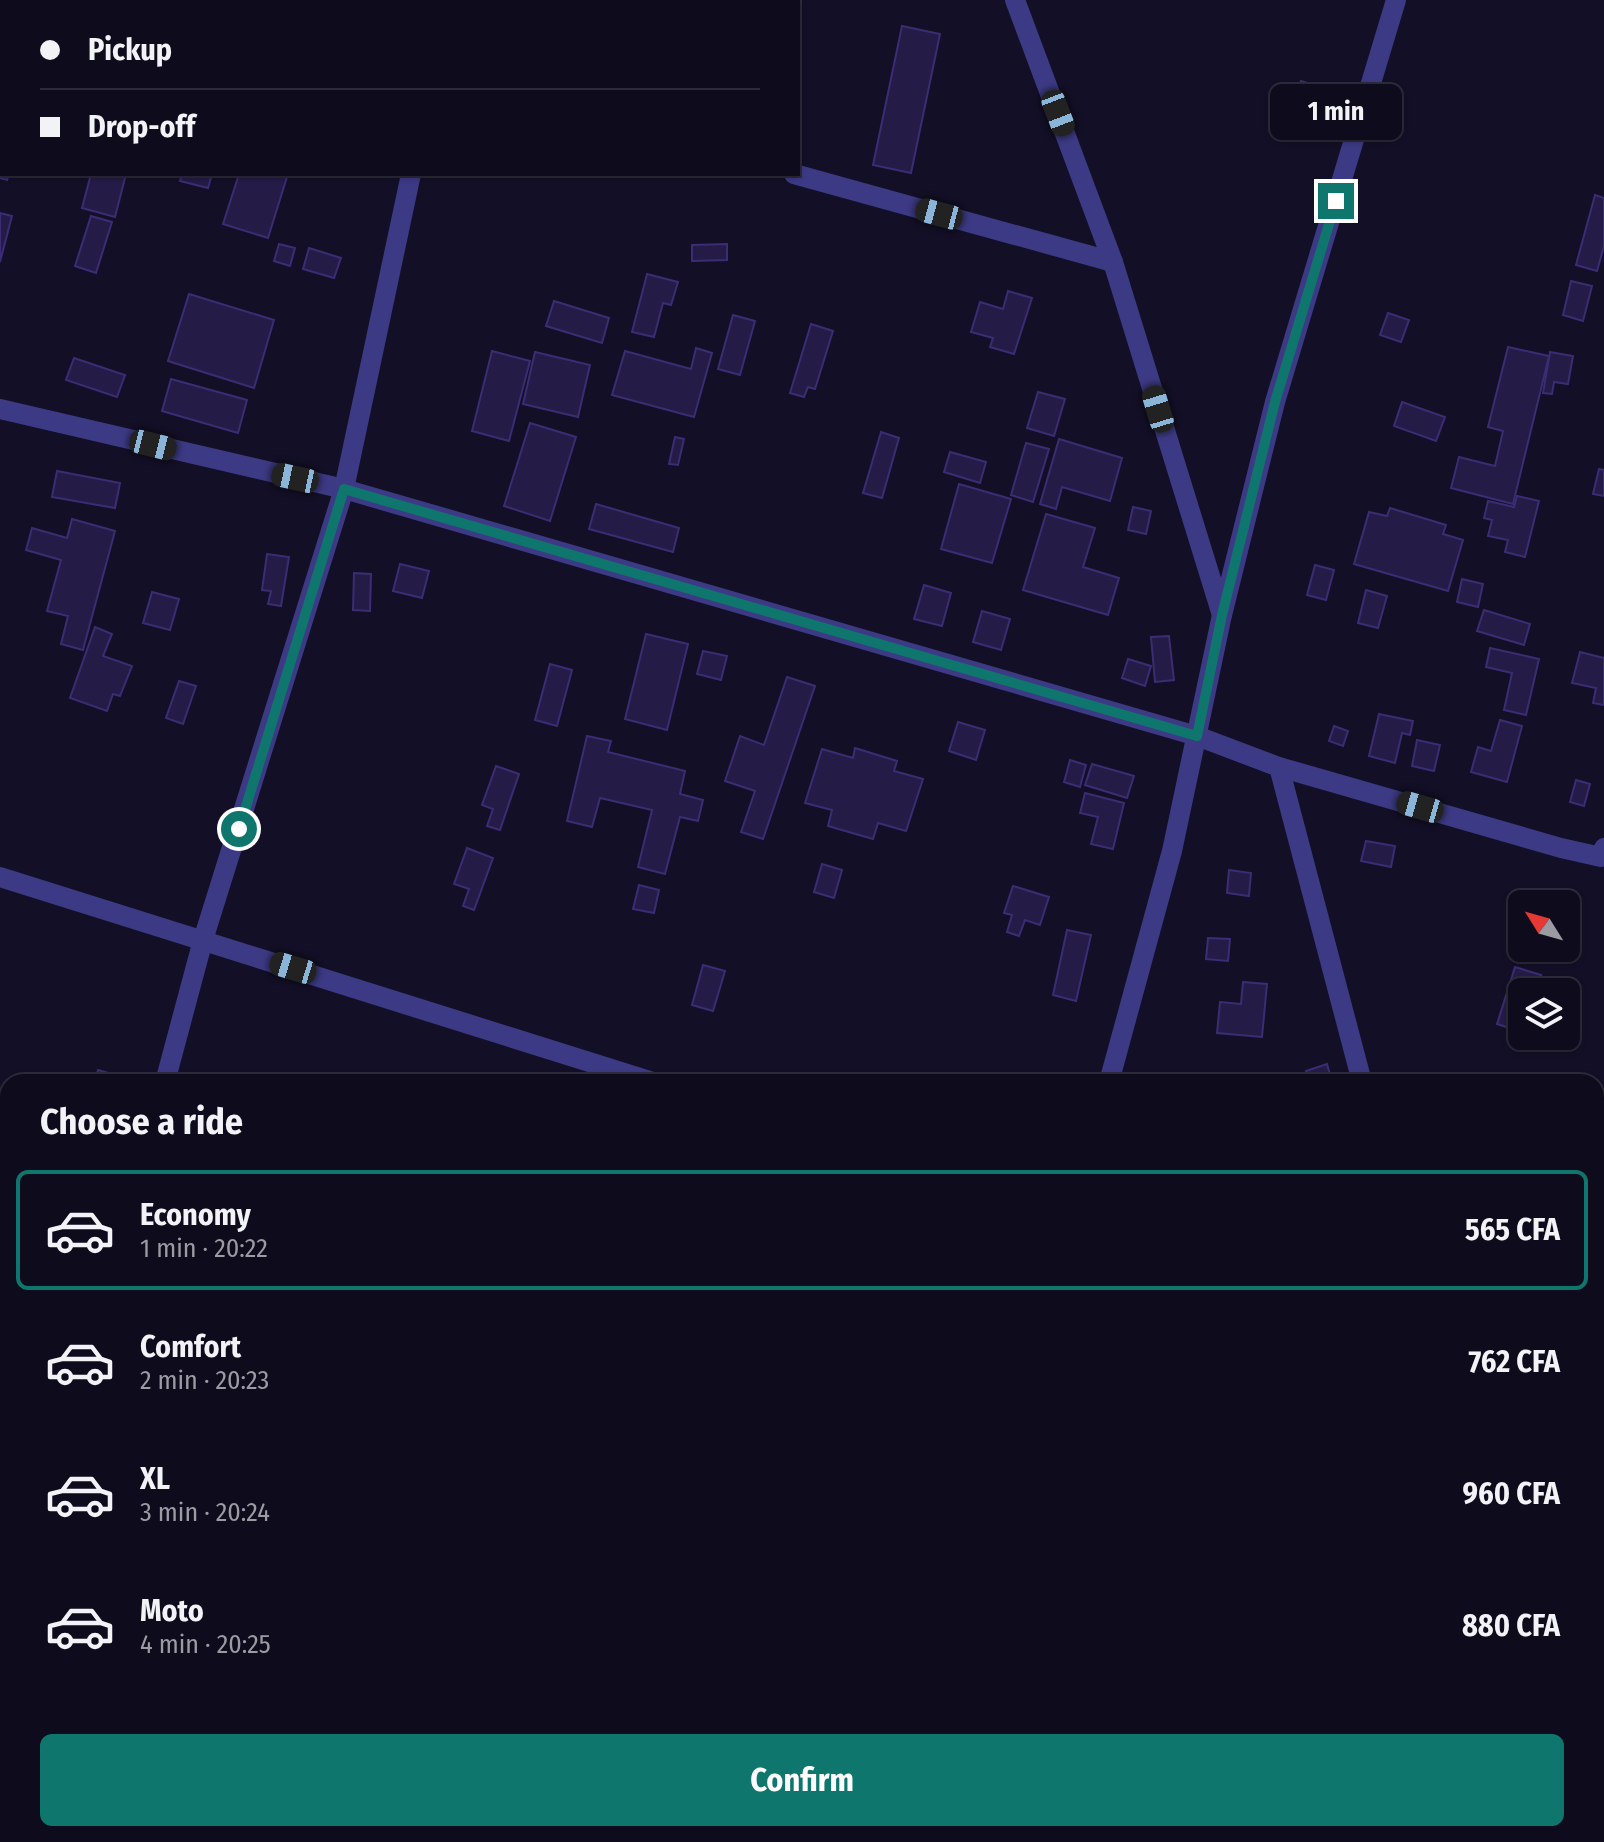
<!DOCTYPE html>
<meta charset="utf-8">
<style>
body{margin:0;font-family:"Fira Sans Condensed",sans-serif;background:#171425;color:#f1f3f6;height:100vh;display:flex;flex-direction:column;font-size:30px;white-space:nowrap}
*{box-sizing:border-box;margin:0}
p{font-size:26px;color:#9b9ba3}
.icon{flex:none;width:44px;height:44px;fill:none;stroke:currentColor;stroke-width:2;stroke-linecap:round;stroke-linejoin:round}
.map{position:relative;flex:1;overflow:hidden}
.side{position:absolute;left:0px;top:1074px;width:1604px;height:768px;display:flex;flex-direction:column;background:#0e0b1c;border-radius:24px 24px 0 0;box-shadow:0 2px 6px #0004,0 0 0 2px #2e2b3b}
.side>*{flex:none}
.top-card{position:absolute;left:0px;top:0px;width:800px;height:176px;box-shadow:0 2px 6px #0004,0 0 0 2px #2e2b3b;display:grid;align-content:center;height:176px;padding:0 40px;background:#0e0b1c}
.needle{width:52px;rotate:307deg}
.controls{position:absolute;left:1508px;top:890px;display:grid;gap:16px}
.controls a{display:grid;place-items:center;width:72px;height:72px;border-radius:12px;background:#0e0b1c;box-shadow:0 2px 6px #0004,0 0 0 2px #2e2b3b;font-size:40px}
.end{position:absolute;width:36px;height:36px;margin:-18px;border:10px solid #0f766e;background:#fff;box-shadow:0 0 0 4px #fff}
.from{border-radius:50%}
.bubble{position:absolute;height:56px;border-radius:12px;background:#0e0b1c;box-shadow:0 2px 6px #0004,0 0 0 2px #2e2b3b;font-size:26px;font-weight:700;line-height:56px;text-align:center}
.car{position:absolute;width:24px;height:48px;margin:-24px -12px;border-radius:10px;box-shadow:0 0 6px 2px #0007;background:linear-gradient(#222 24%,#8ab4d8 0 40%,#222 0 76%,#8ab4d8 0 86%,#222 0)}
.top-card b{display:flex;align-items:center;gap:28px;height:76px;font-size:30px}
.top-card b+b{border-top:2px solid #2e2b3b}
.top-card i{width:20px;height:20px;background:#f1f3f6}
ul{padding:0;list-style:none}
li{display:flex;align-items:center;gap:24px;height:120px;margin:0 16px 12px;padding:0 24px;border:4px solid transparent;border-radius:12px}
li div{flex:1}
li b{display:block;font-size:30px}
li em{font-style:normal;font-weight:700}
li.current{border-color:#0f766e}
li>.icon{width:72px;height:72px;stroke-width:1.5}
h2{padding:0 40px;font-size:36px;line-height:96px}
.primary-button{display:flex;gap:16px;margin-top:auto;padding:16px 40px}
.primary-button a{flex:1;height:92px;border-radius:12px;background:#0f766e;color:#fff;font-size:32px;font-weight:700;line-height:92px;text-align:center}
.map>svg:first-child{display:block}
</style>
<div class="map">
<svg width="1604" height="1842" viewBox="0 0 1604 1842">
<rect width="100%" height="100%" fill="#130f26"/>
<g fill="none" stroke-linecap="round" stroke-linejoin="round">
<g stroke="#0c2248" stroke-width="68">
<polyline points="1596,1328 1604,1321"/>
<polyline points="0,1515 8,1517"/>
<polyline points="418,1834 427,1842"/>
<polyline points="829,1842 846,1834"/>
</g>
</g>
<g fill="#241b47" stroke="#3b2d73" stroke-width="2">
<polygon points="902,26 940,34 911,173 873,165"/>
<polygon points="1301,81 1323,88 1316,110 1294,103"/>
<polygon points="0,100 2,174 9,174 7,180 0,178"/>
<polygon points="91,174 126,174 115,217 82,208"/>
<polygon points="182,174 212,174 208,188 180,181"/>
<polygon points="239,174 287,177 268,238 223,224"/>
<polygon points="1595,195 1604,198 1604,246 1597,271 1576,265"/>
<polygon points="0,213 12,216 0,262"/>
<polygon points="91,216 112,222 96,273 75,266"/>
<polygon points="279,244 295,248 290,266 274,261"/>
<polygon points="727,244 727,260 692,261 692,245"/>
<polygon points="309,248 341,258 334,278 303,269"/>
<polygon points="647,274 678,282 671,305 663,303 654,337 632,332"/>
<polygon points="1571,281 1592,286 1583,321 1563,315"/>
<polygon points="1008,291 1032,298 1014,354 990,347 993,338 971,332 980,302 1003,309"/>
<polygon points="189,294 274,320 254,388 168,361"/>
<polygon points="554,301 609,318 602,343 546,326"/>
<polygon points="1388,313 1409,320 1401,342 1380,335"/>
<polygon points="733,315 755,321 740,375 718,369"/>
<polygon points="811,324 833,331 815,389 808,387 804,397 790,393"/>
<polygon points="1508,347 1549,356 1513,504 1451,488 1459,457 1495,466 1503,431 1488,427"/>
<polygon points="696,348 712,353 694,417 612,395 625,351 691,369"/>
<polygon points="492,351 530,361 509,441 472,431"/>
<polygon points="535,352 590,365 578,417 523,404"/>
<polygon points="1550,352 1573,356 1568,384 1554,382 1552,394 1543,393"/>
<polygon points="74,358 125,375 117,397 66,380"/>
<polygon points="171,379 247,400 238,433 162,411"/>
<polygon points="1038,392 1065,399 1054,436 1027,428"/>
<polygon points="1402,402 1445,417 1436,441 1394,426"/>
<polygon points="530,423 576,437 550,521 504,506"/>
<polygon points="881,432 899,438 882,498 863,493"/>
<polygon points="675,437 684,439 678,465 669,464"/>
<polygon points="1059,439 1122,458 1110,501 1062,487 1056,509 1040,504"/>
<polygon points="1026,443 1049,449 1033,502 1011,495"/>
<polygon points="950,452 986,462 980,483 944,472"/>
<polygon points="1599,469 1604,470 1604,496 1593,494"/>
<polygon points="57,471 120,483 115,508 52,497"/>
<polygon points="959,484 1011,499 992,563 941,549"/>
<polygon points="1517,496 1539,501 1525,557 1505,552 1508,540 1488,536 1492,520 1484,518 1488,501 1514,507"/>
<polygon points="596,504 679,528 673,552 589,529"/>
<polygon points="1133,507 1151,511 1146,534 1128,530"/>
<polygon points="1390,508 1446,525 1443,534 1463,540 1448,591 1354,564 1369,512 1387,516"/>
<polygon points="1046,514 1095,528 1083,567 1119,578 1108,615 1023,590"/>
<polygon points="72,519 115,531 83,650 61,644 68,616 47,611 61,560 26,550 32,528 67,538"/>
<polygon points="267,554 289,557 281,606 268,604 271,591 262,590"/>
<polygon points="400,564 429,571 422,598 393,591"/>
<polygon points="1315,565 1334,570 1326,600 1307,595"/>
<polygon points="354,573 371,574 370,611 353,610"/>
<polygon points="1462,579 1483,584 1478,607 1457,602"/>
<polygon points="924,585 951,593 942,626 914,619"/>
<polygon points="1366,590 1387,596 1378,628 1358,623"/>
<polygon points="152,592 179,599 170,630 143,623"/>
<polygon points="1484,610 1530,624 1524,645 1477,631"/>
<polygon points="982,611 1010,619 1001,650 973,642"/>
<polygon points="95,627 112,634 103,656 132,666 120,696 113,694 107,711 70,698"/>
<polygon points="646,634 688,644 667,730 625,719"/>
<polygon points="1169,636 1174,680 1155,682 1151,637"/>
<polygon points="1490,648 1539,659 1526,715 1504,710 1512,673 1486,667"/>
<polygon points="703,651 727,656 721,680 697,674"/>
<polygon points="1580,652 1604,658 1604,705 1593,703 1596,688 1572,683"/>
<polygon points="1128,659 1151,666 1145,686 1122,678"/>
<polygon points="550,664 572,670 557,726 535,720"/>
<polygon points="787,677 815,686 763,839 741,832 755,791 725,781 740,736 764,745"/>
<polygon points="179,681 196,686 183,724 166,718"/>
<polygon points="1379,714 1413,721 1410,735 1402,733 1395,763 1369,756"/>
<polygon points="1500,720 1522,726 1507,782 1471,772 1478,747 1491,751"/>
<polygon points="958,722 985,730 976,760 949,751"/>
<polygon points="1334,726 1348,731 1343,746 1329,741"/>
<polygon points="587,736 611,741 608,752 685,771 680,794 703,800 698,821 680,817 665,874 638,867 652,810 600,798 592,827 567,821"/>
<polygon points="1417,740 1440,745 1434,771 1412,766"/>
<polygon points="855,748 897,761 894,771 923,779 906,831 878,823 873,839 828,826 832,810 805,803 822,749 853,758"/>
<polygon points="1070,760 1086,765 1080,787 1064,782"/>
<polygon points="1092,764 1134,776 1127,798 1085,785"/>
<polygon points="496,766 519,774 500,830 487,826 493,809 482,805"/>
<polygon points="1576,780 1590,784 1584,806 1570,802"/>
<polygon points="1085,793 1124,803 1113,849 1091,844 1098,817 1080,813"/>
<polygon points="1366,841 1395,846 1391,867 1361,861"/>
<polygon points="467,848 493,858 474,910 463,906 469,889 454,884"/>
<polygon points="822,864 842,870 834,898 814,892"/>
<polygon points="1229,870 1251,873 1249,896 1227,893"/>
<polygon points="639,885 659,890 654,913 633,909"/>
<polygon points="1013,886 1049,897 1040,925 1025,920 1019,936 1007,932 1012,915 1004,913"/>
<polygon points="1067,930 1091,935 1076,1001 1053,995"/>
<polygon points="1208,938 1230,939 1228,961 1206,959"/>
<polygon points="703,965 725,971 713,1011 692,1005"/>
<polygon points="1515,967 1541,975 1536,992 1522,992 1522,1032 1497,1024"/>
<polygon points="1243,982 1267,984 1262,1037 1217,1033 1220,1002 1241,1004"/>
<polygon points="1327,1064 1332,1082 1309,1082 1306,1071"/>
<polygon points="98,1070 129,1079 128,1082 95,1082"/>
<polygon points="0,1241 8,1243 8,1283 4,1298 0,1297"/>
<polygon points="190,1834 211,1834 209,1842 188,1842"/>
</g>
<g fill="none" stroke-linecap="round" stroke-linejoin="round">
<g stroke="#3d3a85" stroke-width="20">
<polyline points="208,0 214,2"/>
<polyline points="1015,0 1113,262 1222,615"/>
<polyline points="452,2 452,0"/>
<polyline points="794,174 1113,262"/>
<polyline points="0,409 344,489 1197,736 1279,767 1362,1082"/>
<polyline points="1279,767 1561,848 1601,857 1604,848"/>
<polyline points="0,877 653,1082"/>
<polyline points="165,1082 203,940 344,489 411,174"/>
<polyline points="1109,1082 1172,851 1222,615 1275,402 1396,0"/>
</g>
<polyline stroke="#3d3a85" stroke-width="20" points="1596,1712 1604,1728"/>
</g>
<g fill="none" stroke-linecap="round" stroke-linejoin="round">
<polyline stroke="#0f766e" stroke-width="10" points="239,829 344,489 1197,736 1222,615 1275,402 1336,201"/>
</g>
</svg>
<div class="controls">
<a><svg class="needle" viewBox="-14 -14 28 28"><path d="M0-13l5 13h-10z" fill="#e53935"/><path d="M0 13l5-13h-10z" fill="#9b9ba3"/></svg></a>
<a><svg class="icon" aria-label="layers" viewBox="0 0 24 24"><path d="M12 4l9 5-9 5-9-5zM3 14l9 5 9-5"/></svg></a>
</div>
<i class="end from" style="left:239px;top:829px"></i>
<i class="end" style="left:1336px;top:201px"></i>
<div class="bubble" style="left:1270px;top:84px;width:132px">1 min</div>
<i class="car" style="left:1058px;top:113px;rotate:159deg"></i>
<i class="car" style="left:939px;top:214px;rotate:285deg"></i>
<i class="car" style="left:1158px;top:409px;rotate:343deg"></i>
<i class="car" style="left:153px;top:445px;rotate:104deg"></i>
<i class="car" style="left:295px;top:478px;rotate:282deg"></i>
<i class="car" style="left:1420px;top:807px;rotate:286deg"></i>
<i class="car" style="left:293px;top:968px;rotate:287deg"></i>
<div class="top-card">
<b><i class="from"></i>Pickup</b>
<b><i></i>Drop-off</b>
</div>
<section class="side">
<h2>Choose a ride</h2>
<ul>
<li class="current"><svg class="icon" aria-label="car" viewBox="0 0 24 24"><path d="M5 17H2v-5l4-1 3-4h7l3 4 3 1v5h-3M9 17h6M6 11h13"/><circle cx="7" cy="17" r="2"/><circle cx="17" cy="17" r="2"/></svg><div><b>Economy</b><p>1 min · 20:22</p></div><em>565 CFA</em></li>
<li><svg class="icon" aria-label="car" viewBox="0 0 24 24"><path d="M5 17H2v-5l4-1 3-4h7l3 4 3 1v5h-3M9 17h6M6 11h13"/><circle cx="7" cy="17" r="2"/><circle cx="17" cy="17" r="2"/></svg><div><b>Comfort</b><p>2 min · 20:23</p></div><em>762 CFA</em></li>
<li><svg class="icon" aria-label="car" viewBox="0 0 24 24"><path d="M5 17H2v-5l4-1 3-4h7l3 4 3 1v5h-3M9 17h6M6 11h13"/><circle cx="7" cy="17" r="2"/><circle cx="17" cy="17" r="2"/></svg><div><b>XL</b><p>3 min · 20:24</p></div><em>960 CFA</em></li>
<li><svg class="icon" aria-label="car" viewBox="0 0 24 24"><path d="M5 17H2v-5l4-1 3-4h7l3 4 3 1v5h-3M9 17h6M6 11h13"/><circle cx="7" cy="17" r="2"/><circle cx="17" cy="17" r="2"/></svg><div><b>Moto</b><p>4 min · 20:25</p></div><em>880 CFA</em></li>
</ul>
<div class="primary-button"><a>Confirm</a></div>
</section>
</div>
